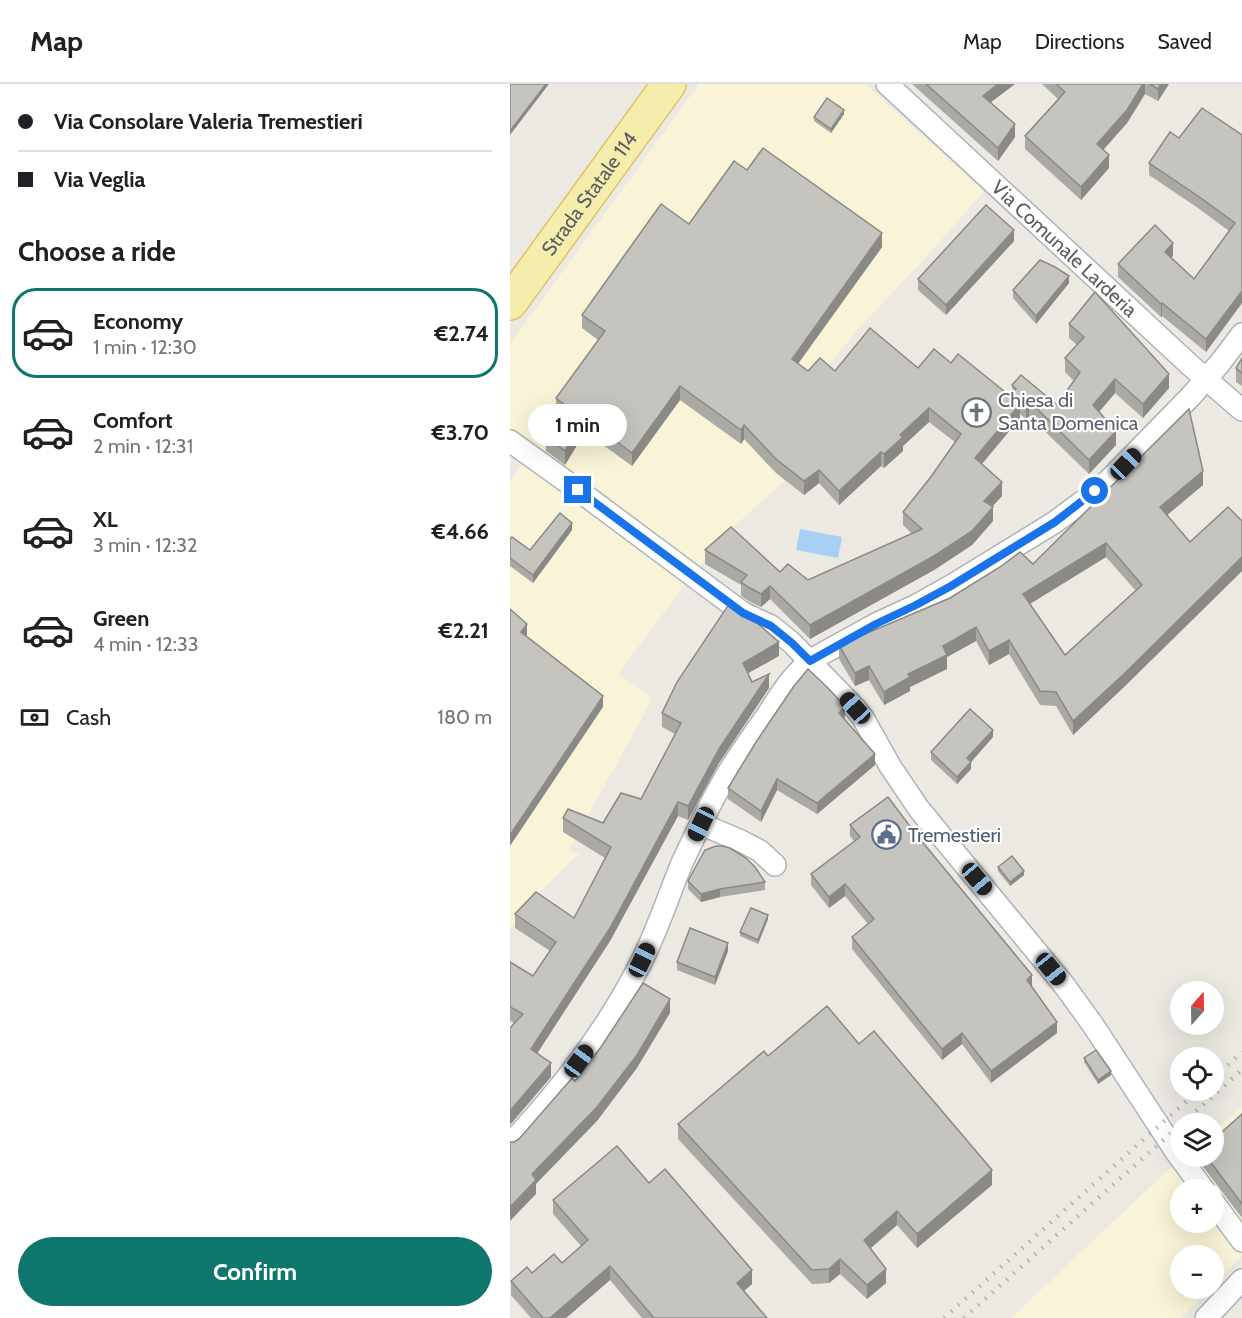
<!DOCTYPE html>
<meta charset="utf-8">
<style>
body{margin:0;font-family:Cabin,sans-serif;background:#f6f6f6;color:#202124;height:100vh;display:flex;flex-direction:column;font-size:22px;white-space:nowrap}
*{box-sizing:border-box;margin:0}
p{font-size:20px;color:#757577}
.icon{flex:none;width:33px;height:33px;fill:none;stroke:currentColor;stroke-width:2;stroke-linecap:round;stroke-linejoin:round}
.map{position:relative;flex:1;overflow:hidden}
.drawer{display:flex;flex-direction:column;background:#fff;width:510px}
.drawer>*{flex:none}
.banner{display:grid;align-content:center;height:132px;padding:0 18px;background:#fff}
.needle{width:39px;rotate:20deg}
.controls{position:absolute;left:660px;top:897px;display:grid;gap:12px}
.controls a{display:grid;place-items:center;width:54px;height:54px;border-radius:50%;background:#fff;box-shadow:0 6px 24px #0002;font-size:30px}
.end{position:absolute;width:27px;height:27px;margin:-14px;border:8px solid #1a73e8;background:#fff;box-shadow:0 0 0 3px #fff}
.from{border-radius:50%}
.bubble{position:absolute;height:42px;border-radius:21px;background:#fff;box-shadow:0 6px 24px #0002;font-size:20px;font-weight:700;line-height:42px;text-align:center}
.car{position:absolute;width:18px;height:36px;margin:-18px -9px;border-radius:8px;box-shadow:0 0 4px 2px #0007;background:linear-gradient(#222 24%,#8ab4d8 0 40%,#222 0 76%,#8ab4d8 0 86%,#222 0)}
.banner b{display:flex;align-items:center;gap:21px;height:57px;font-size:22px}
.banner b+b{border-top:2px solid #e0e0e0}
.banner i{width:15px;height:15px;background:#202124}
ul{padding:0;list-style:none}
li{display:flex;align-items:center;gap:18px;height:90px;margin:0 12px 9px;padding:0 6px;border:3px solid transparent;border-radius:24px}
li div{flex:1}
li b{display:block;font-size:22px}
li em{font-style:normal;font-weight:700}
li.on{border-color:#0f766e}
li>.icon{width:54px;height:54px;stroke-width:1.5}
h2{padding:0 18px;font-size:27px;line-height:72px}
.pay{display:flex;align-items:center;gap:15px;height:66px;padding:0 18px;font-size:22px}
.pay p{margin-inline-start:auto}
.cta{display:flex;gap:12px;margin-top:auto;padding:12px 18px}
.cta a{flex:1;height:69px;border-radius:36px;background:#0f766e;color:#fff;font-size:24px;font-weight:700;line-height:69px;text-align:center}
header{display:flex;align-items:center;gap:36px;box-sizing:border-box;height:84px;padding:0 30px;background:#fff;border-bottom:2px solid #e0e0e0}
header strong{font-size:28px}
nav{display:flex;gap:33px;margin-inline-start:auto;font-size:21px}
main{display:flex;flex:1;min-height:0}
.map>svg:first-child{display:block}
</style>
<header>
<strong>Map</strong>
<nav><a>Map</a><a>Directions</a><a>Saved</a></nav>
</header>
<main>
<section class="drawer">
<div class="banner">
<b><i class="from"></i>Via Consolare Valeria Tremestieri</b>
<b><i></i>Via Veglia</b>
</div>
<h2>Choose a ride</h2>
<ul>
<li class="on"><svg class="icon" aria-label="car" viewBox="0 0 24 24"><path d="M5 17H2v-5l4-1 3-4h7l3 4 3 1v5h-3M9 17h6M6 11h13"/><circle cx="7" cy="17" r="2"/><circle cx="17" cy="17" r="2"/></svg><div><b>Economy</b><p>1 min · 12:30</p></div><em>€2.74</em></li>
<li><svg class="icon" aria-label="car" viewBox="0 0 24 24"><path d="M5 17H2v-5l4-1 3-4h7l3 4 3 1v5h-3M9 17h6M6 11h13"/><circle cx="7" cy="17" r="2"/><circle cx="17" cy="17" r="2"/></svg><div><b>Comfort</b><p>2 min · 12:31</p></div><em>€3.70</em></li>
<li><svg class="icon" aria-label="car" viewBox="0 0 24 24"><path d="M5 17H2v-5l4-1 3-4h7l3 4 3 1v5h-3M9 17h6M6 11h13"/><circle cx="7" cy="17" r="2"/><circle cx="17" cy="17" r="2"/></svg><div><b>XL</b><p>3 min · 12:32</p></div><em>€4.66</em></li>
<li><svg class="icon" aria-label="car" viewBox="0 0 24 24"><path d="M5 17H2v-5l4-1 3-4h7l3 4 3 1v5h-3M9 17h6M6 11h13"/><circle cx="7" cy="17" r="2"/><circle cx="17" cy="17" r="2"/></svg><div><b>Green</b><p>4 min · 12:33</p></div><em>€2.21</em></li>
</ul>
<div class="pay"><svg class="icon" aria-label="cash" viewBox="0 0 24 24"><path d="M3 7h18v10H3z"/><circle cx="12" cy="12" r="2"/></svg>Cash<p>180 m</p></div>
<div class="cta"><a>Confirm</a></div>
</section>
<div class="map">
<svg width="732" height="1234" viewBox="0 0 732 1234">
<rect width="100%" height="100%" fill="#ebe9e2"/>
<g fill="#f9f3d8" fill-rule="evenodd">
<polygon points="189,0 355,0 474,107 419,170 350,243 318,282 359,321 220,446 179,495 108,590 143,614 59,766 69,770 22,816 0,846 0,397 13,380 0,370 0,260"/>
<path d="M732,1023V1171L704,1201V1172H670V1204L700,1205L671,1234H501L672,1073L704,1072V1047ZM670,1106H704V1138H670Z"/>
</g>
<polygon fill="#a8d0f5" points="290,445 332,453 328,474 286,466"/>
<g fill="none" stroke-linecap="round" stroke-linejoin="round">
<defs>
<g id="street">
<path id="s1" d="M377,0L681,282L732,326"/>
<polyline points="0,357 68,406 233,529 261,542 282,559 345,624 353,634 380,682 409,725 554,901 583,941 666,1068 694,1106"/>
<polyline points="191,740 231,757 250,767 265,781"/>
<path d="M0,1060C48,1009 93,951 126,888C145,854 157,815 172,779C185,751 199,721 215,694C228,672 243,651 258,630C272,608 285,586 308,572L366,540L407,521L441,502L545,438L572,418L598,397L681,312L710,279L732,250"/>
<polyline points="704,1119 732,1157"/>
<polyline points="696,1234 732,1196"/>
</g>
<g id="primary">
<path id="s2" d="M0,219L159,0"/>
</g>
</defs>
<use href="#street" stroke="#afb2b6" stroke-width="24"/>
<use href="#primary" stroke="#e0c365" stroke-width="36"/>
<use href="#street" stroke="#fff" stroke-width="21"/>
<use href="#primary" stroke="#f5edac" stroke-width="33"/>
<g stroke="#b0b1b1" stroke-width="4.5" stroke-dasharray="1.5 8" stroke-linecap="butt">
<polyline points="704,994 732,968"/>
<polyline points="672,1040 732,986"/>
<polyline points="434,1234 689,1006"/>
<polyline points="454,1234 670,1041"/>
</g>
</g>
<g fill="#aaa9a3" fill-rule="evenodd">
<polygon points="402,0 505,0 481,18 505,53 488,77"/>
<polygon points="532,0 659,0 648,17 635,10 617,39 593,66 599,84 571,116 515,65 515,52 548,15"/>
<polygon points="334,30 321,49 304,37 304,33"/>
<polygon points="732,51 732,219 696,268 652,232 651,233 608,193 608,180 663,172 661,174 684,195 719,147 688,124 639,91 639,79 669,54"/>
<polygon points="237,86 372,163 288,280 298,287 325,287 408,284 441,279 502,314 502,301 547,321 564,297 555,288 555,274 567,261 559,254 559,240 659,304 633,334 605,309 589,328 606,361 579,390 519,332 516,335 510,330 510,334 472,380 492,412 482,423 483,437 462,461 424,486 300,555 260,515 251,523 240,518 231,512 231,501 195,480 195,466 298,496 402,450 393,441 393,428 420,394 445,358 419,338 393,362 393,367 374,384 371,382 329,421 309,399 294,411 266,389 234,355 231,360 170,316 122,382 75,348 55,381 36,367 36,353 49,330 46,328 46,314 88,256 72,244 72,231 179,140"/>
<polygon points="504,157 436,231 408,206 408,195"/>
<polygon points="559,199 526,240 503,214 503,206"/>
<polygon points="732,274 732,302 726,298 726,284"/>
<path d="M693,401L657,431L680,458L732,437V487L615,602L563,651L546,622L530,621L499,570L479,581L466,557L437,573V585L400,603V607L374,621L359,596L345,602L329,575V561L523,480ZM596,473L626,507L555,571L520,520Z"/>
<polygon points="62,446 23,499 0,482 0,455 20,466"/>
<polygon points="269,572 238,589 242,598 259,604 209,679 178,736 168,732 100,857 27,969 41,993 4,939 0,937 0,878 23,892 40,867 5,844 5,830 64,834 95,774 53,748 53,734 93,739 131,715 165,650 152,643 152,629"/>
<polygon points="335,633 334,635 365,681 307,730 267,706 251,738 218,715 218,704"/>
<polygon points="483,653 461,678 461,685 447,700 421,676 421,668"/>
<polygon points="340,741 522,903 547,949 481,999 452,960 432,976 342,865 342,853 358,840 335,812 319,824 301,801 301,790 344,757 340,752"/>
<polygon points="488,783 514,791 500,802 488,787"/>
<polygon points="178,797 255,798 255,806 210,813 191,818 178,805"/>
<polygon points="258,835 248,860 230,852 230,848"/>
<polygon points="218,867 205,901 167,886 167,878"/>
<polygon points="349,960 482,1101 407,1164 387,1141 361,1164 376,1199 357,1215 330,1190 319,1199 302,1200 168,1055 168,1040 258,972"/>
<polygon points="574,974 601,991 588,1000 574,978"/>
<polygon points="732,1030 732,1134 691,1080 691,1072 704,1072"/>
<polygon points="139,1099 242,1200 234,1207 257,1234 132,1234 100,1196 56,1234 21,1234 1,1211 1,1197 52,1179 71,1162 43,1130 43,1116"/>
</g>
<g fill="#8b8985">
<polygon points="36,0 39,0 0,51 0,47"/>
<polygon points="488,0 505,0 473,24 473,12"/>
<polygon points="633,0 635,0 635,10 617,39 587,73 587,60"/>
<polygon points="651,0 659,0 648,17 648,5"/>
<polygon points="334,26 334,30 321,49 321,45"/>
<polygon points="505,40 505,53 488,77 488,64"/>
<polygon points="599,71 599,84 571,116 571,103"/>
<polygon points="504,146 504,157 436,231 436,221"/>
<polygon points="372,149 372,163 282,288 282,275"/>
<polygon points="663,159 663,172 655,181 655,168"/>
<polygon points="559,192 559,199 526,240 526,232"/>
<polygon points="732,207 732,219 696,268 696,255"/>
<polygon points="652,219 652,232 651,233 651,220"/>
<polygon points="659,290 659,304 633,334 633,320"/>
<polygon points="605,295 605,309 583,335 583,321"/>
<polygon points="170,302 170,316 122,382 122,369"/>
<polygon points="519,317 519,332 516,335 516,321"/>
<polygon points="510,320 510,334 465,388 465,374"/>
<polygon points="419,324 419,338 393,362 393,367 374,384 374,370 390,351"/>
<polygon points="75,334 75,348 55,381 55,367"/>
<polygon points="234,341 234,355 231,360 231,346"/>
<polygon points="606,347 606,361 579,390 579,376"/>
<polygon points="371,368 371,382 329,421 329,407"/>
<polygon points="309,386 309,399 294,411 294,397"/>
<polygon points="693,387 693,401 650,437 650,423"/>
<polygon points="492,398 492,412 474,431 474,417"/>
<polygon points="483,423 483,437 462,461 424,486 300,555 300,541"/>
<polygon points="62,439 62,446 23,499 23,491"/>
<polygon points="596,459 596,473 513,524 513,510"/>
<polygon points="732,473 732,487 615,602 563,651 563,637"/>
<polygon points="260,502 260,515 251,523 251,510"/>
<polygon points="17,540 17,551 11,559 11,548"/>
<polygon points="466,543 466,557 437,573 437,585 400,603 400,607 374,621 374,608 433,562"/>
<polygon points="499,556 499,570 479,581 479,567"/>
<polygon points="269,558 269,572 233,592 233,579"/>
<polygon points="359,582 359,596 345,602 345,589"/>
<polygon points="259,590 259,604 209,679 178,736 178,722 209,665"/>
<polygon points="93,612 93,623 0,762 0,751"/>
<polygon points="335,622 335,633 329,641 329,629"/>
<polygon points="483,646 483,653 461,678 461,685 447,700 447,693 457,674"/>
<polygon points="365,670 365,681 307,730 307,719"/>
<polygon points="267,695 267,706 251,738 251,727"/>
<polygon points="168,718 168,732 100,857 21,979 21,965"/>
<polygon points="514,787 514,791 500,802 500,798"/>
<polygon points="335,800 335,812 319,824 319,813"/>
<polygon points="210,805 210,813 191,818 191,810"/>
<polygon points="258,831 258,835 248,860 248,856"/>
<polygon points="218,859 218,867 205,901 205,893"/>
<polygon points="522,891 522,903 517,907 517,896"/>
<polygon points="160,915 160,929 127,984 87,1037 26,1100 26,1110 0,1137 0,1123 22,1090"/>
<polygon points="547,938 547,949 481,999 481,987"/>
<polygon points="452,949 452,960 432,976 432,965"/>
<polygon points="41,979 41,993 0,1041 0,1027"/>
<polygon points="601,987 601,991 588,1000 588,996"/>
<polygon points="482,1086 482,1101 407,1164 407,1150"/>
<polygon points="387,1127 387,1141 354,1170 354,1156"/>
<polygon points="330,1175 330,1190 319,1199 319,1185"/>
<polygon points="100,1182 100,1196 56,1234 40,1234"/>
<polygon points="376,1185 376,1199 357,1215 357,1201"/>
<polygon points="242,1186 242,1200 227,1213 227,1199"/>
</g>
<g fill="#c6c4be" stroke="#8b8985" stroke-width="1.5" fill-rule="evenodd">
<polygon points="0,0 36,0 0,47"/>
<polygon points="416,0 488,0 473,12 505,40 488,64"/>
<polygon points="546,0 633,0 617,26 587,60 599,71 571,103 515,52 555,8"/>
<polygon points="640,0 651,0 648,5"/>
<polygon points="317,14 334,26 321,45 304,33"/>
<polygon points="692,24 732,51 732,207 696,255 652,219 651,220 608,180 645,141 663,159 655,168 684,195 725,139 688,112 639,79 660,48 669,54"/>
<polygon points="253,64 372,149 282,275 298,287 310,274 325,287 360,244 408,284 424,265 441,279 448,270 510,320 465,374 492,398 474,417 483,423 462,447 424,472 300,541 260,502 251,510 240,504 231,498 237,491 195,466 221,443 270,488 278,480 298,496 412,445 393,428 420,394 451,350 419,324 390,351 393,353 374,370 371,368 329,407 309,386 294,397 266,375 234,341 231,346 170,302 122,369 75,334 55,367 36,353 55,321 46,314 95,247 72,231 151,120 179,140 224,77 237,86"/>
<polygon points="476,121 504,146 436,221 408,195"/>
<polygon points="530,176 545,183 559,192 526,232 503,206"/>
<polygon points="585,208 659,290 633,320 605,295 583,321 606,347 579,376 519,317 516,321 502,309 506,305 502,301 511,291 547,321 570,288 555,274 574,253 559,240"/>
<polygon points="732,274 732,289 726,284"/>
<path d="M679,325L693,387L650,423L680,458L718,423L732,437V473L615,589L563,637L546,608L530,607L499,556L479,567L466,543L433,562L437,571L398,590L400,593L374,608L359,582L345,589L329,561L440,514L490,483L510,468L523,480ZM596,459L632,501L555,571L513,510Z"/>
<polygon points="50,429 62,439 23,491 0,474 0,455 2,453 20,466"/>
<polygon points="219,520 228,527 239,532 269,558 233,579 242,598 259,590 209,665 178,722 168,718 100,844 21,965 41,979 0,1027 0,944 13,930 0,923 0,878 23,892 46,858 5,830 26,808 64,834 101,763 53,734 58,725 93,739 111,709 131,715 171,639 152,629 167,598"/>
<polygon points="0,525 17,540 11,548 93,612 0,751"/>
<polygon points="298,585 317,603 335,622 329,629 365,670 307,719 267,695 251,727 218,704 246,658 284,602"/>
<polygon points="460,625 483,646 457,674 461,678 447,693 421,668"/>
<polygon points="378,713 405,749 522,891 517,896 547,938 481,987 452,949 432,965 342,853 364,835 335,800 319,813 301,790 350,753 340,741"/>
<polygon points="206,762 213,762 220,764 236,774 245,783 255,798 210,805 191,810 178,797 195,766"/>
<polygon points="502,772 514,787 500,798 488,783"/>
<polygon points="241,824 258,831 248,856 230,848"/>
<polygon points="180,844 218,859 205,893 167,878"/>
<polygon points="133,899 160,915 127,971 87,1023 22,1090 26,1096 0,1123 0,1058 4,1058 9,1055 62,994 65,997 91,963"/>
<polygon points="317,922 349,960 364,947 482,1086 407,1150 387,1127 354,1156 376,1185 357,1201 330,1175 319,1185 302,1186 168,1040 254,967 258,972"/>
<polygon points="586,966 601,987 588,996 574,974"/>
<polygon points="732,1030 732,1120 696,1072 704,1072 704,1055"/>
<polygon points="107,1062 139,1099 155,1085 242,1186 227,1199 257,1234 144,1234 100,1182 40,1234 33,1234 1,1197 17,1183 22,1189 44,1170 52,1179 78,1156 43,1116"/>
</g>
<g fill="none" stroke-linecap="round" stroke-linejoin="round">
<polyline stroke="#1a73e8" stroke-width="8" points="68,406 233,529 261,542 282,559 300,577 366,540 406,521 441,502 545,438 585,407"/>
</g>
<defs>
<symbol id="church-ring" viewBox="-11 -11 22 22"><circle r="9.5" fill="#fff" stroke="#6b7280" stroke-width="1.5"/><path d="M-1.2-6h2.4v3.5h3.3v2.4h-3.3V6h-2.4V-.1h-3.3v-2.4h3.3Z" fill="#6b7280"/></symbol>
<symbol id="civic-ring" viewBox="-11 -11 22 22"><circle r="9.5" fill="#fff" stroke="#5c6f8a" stroke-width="1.5"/><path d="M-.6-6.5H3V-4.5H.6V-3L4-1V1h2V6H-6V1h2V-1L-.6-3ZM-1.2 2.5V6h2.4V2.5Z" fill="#5c6f8a"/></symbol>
</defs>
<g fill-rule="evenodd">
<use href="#church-ring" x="450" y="312" width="33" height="33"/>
<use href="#civic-ring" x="360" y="734" width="33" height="33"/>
</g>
<g text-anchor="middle" stroke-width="4.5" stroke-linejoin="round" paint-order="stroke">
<g font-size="20" fill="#5a5d61" stroke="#fff">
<text dy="7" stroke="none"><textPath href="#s2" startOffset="135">Strada Statale 114</textPath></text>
<text dy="7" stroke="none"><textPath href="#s1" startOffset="242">Via Comunale Larderia</textPath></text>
</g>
<g font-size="20" fill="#5b616d" stroke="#fff" text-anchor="start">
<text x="488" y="323">Chiesa di<tspan x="488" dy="23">Santa Domenica</tspan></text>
</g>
<g font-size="20" fill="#4e5e75" stroke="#fff" text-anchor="start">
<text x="398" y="758">Tremestieri</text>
</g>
</g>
</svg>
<div class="controls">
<a><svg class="needle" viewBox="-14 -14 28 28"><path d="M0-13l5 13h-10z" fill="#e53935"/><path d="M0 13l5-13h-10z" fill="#757577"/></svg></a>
<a><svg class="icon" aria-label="locate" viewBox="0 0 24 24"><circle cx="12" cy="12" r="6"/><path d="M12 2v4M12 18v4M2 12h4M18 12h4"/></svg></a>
<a><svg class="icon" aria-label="layers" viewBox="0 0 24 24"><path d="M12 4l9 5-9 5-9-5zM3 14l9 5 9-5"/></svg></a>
<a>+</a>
<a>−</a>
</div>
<i class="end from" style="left:585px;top:407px"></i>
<i class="end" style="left:68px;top:406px"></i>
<div class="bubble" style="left:18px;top:320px;width:99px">1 min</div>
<i class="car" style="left:616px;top:380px;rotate:44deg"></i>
<i class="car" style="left:345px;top:624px;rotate:318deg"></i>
<i class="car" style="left:191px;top:740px;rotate:206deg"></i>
<i class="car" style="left:467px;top:795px;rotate:140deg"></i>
<i class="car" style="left:132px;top:876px;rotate:26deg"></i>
<i class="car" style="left:541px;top:885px;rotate:141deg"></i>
<i class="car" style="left:69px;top:977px;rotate:36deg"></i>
</div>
</main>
